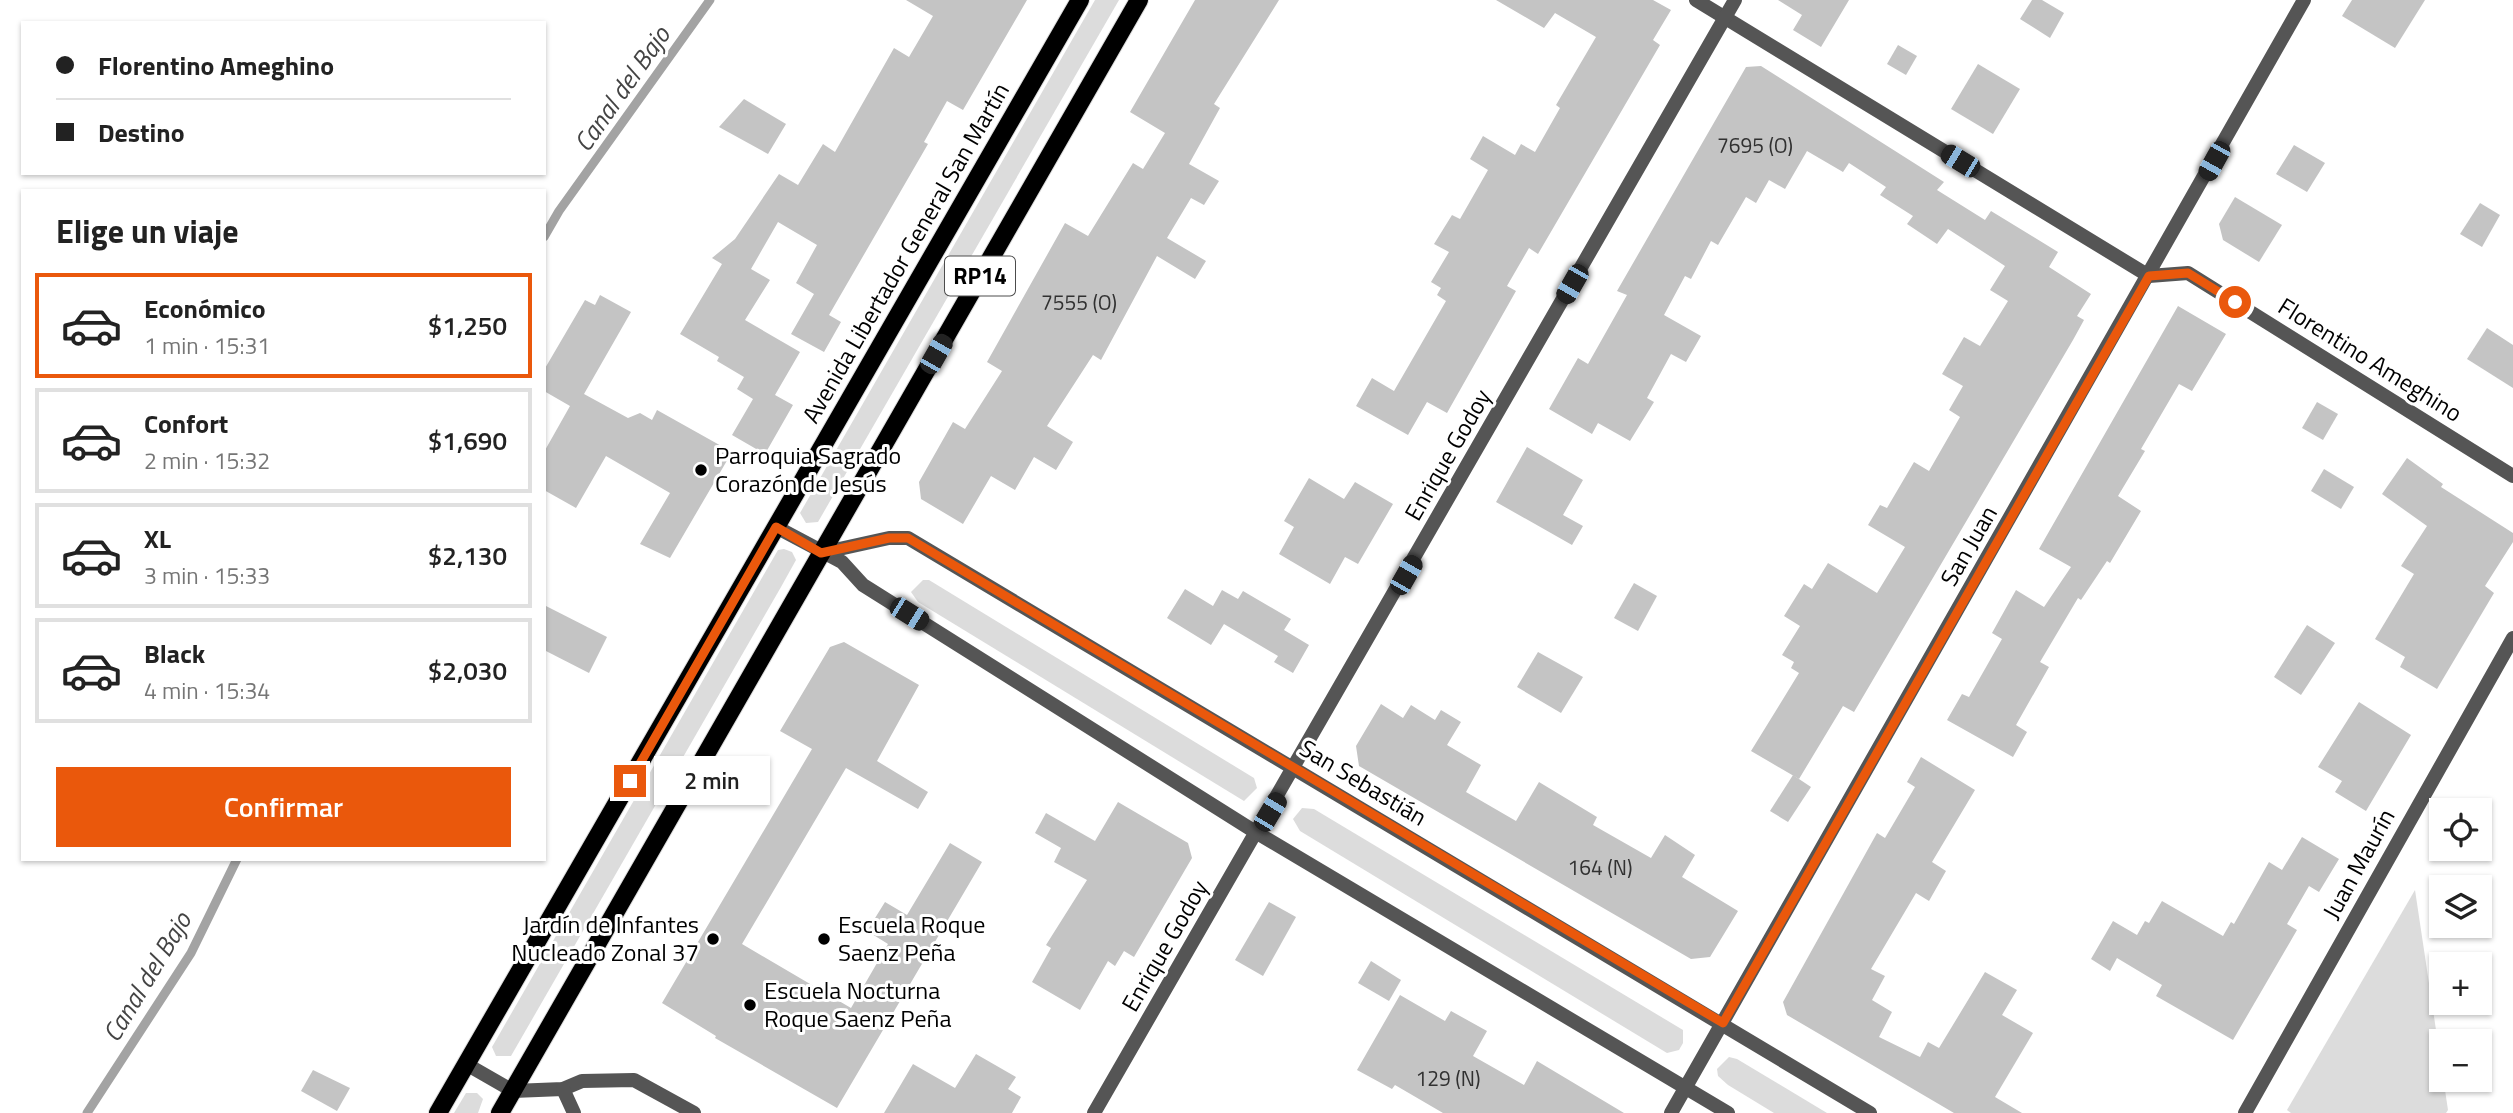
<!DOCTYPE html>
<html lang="es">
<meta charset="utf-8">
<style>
body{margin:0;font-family:"Titillium Web",sans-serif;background:#f6f6f6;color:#222;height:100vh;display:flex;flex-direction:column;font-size:26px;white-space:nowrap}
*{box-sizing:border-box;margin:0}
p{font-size:23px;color:#767676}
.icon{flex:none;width:38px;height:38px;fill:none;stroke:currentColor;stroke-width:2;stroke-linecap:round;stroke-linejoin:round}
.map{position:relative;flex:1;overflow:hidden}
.sheet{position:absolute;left:21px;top:189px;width:525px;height:672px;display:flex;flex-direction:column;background:#fff;border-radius:0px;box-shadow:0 2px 5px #0004}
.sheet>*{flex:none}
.hud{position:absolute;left:21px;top:21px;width:525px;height:154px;border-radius:0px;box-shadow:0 2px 5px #0004;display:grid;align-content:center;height:154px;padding:0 35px;background:#fff}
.fabs{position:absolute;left:2429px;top:798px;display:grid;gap:14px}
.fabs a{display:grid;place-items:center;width:63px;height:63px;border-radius:0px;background:#fff;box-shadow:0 2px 5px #0004;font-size:35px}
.end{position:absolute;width:32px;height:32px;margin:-16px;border:9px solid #ea580c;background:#fff;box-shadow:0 0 0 4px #fff}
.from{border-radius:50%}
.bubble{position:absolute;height:49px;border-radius:0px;background:#fff;box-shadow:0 2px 5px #0004;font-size:23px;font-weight:600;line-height:49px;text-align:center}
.car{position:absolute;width:21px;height:42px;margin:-21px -10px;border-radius:9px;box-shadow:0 0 5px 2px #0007;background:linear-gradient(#222 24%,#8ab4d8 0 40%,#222 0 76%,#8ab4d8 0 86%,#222 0)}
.hud b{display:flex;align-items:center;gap:24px;height:66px;font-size:26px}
.hud b+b{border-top:2px solid #e0e0e0}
.hud i{width:18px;height:18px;background:#222}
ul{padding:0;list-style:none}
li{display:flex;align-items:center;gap:21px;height:105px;margin:0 14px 10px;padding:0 21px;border:4px solid #e0e0e0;border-radius:0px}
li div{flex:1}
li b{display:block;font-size:26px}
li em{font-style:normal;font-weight:600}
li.current{border-color:#ea580c}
li>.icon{width:63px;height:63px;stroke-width:1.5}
h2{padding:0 35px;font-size:32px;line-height:84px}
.action{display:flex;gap:14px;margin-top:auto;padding:14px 35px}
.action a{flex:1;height:80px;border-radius:0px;background:#ea580c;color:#fff;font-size:28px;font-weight:600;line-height:80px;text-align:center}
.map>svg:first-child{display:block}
</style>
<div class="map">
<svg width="2513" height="1113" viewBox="0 0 2513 1113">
<rect width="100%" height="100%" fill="#fff"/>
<g fill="#dcdcdc">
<polygon points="1095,0 1119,0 818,522 806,523 800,513"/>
<polygon points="784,549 792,552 796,560 781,587 511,1056 496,1056 492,1047 778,550"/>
<polygon points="923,580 929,580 1254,778 1257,788 1244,801 918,602 911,592"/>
<polygon points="1302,808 1314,809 1683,1030 1683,1043 1679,1050 1667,1053 1300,831 1293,819"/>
<polygon points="2415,890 2448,1110 2446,1113 2291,1113 2287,1110"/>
<polygon points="1729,1057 1737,1059 1827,1113 1774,1113 1728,1085 1718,1076 1717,1069"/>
<polygon points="466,1093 477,1093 483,1099 478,1113 454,1113"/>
</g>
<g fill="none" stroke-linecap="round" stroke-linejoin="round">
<g stroke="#a3a3a3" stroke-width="9">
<polyline points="544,237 559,211 710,0"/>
<polyline points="87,1113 191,953 237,859"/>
</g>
</g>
<g fill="#c4c4c4">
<polygon points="906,0 1027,0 963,110 947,101 924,142 928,144 829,315 841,322 824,352 791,334 814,294 796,283 817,245 778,222 751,269 770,280 745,320 800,352 775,395 793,405 765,454 732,435 753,399 737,389 744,377 717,361 719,357 680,334 722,264 712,258 735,239 779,174 798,185 823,144 835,152 894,48 909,57 933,16"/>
<polygon points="1195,0 1279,0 1214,104 1220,108 1189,164 1219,181 1204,205 1191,198 1167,238 1206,261 1195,279 1157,256 1101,360 1093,355 1047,426 1073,442 1056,470 1034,457 1015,490 991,476 963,524 921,499 919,482 953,422 965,429 1002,371 987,362 1065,223 1088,236 1133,163 1143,169 1165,133 1130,112"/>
<polygon points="1496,0 1653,0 1671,10 1653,40 1660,45 1538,254 1529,248 1507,286 1516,291 1447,413 1427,402 1408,435 1356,406 1372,378 1394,391 1446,301 1437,295 1441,288 1431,282 1449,252 1434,244 1452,215 1460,219 1488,170 1470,159 1483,136 1515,155 1521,144 1535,152 1560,108 1556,105 1596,37 1555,13 1544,28"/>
<polygon points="1778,0 1849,0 1821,47 1793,30 1802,15"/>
<polygon points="2032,0 2042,0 2064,13 2050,38 2020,19"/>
<polygon points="2352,0 2425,0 2395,48 2342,16"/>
<polygon points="1898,45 1917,56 1906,75 1887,64"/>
<polygon points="1978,64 2020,89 1993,134 1951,109"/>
<polygon points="1761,66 1944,182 1937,190 1985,220 1991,211 2058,252 2049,267 2091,294 2077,316 2084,320 2073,340 1854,712 1843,706 1799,779 1751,751 1799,673 1791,668 1794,662 1782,655 1800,626 1784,616 1804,584 1812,589 1828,563 1877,593 1905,547 1868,525 1880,505 1887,508 1914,462 1929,471 1960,417 1949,410 1963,386 1942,374 1964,337 1980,346 2008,301 1990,290 2005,266 1948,229 1937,244 1907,224 1913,216 1880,195 1886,187 1849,163 1843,172 1807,151 1785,189 1769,180 1756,203 1746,197 1718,245 1711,241 1691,279 1685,276 1664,315 1701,336 1686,362 1671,354 1647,398 1654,402 1630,441 1598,423 1592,434 1549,409 1578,358 1588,364 1627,295 1617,291 1746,67"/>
<polygon points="744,99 786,124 768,154 719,127"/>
<polygon points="2294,145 2325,163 2307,192 2276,174"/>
<polygon points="2235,197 2282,225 2259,262 2223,240 2219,224"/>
<polygon points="2480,203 2500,215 2482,247 2460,234"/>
<polygon points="600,295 631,312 584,394 628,418 640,413 652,420 657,410 732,452 670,558 640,544 670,493 606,456 576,508 544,490 544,452 570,406 544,391 544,370 585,300 595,305"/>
<polygon points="2178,306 2226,334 2192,391 2179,384 2141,449 2145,451 2118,496 2141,511 2110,563 2107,561 2081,600 2078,598 2040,662 2049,667 2016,725 2027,732 2013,757 1947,720 1962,694 1969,697 2002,639 1992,633 2016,590 2044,607 2071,567 2039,549"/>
<polygon points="2487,328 2513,345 2513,388 2467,359"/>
<polygon points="2317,402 2338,414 2323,440 2302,428"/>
<polygon points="1527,447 1583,480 1563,515 1583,526 1572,545 1496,502"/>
<polygon points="2407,458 2443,484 2441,487 2513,533 2513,542 2485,586 2494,593 2437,689 2400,667 2405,657 2375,639 2414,574 2401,566 2427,526 2382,494"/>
<polygon points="2324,469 2354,487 2341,509 2311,491"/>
<polygon points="1309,478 1344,499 1355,482 1393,504 1358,564 1345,557 1330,584 1279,554 1294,527 1284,521"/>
<polygon points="1634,583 1657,596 1638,631 1614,618"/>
<polygon points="1185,589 1213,606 1222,590 1238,599 1243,591 1291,619 1284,630 1309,645 1293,673 1274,662 1278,656 1224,624 1211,645 1167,618"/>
<polygon points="544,605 607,637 589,673 544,650"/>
<polygon points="2307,625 2335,643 2301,695 2274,677"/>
<polygon points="844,642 919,685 877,761 928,792 918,809 846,768 742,944 851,1008 888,944 867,931 885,902 907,915 950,843 982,862 837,1108 715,1038 716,1036 662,1003 812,749 780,731 830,647"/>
<polygon points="1538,652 1583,677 1561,713 1517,687"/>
<polygon points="2359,702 2411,735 2366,811 2335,792 2342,781 2318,767"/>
<polygon points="1381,704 1403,718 1411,705 1435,720 1441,710 1461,722 1447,745 1481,765 1466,792 1516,821 1539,782 1597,817 1593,825 1651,858 1665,835 1695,855 1682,877 1738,911 1710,957 1691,959 1359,766 1356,746"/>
<polygon points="1921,757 1975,790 1932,862 1946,871 1929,901 1916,893 1871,969 1885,976 1872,1000 1892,1012 1879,1037 1920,1057 1928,1042 1939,1048 1985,972 2017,990 2002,1015 2033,1033 1995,1097 2022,1113 1954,1113 1787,1015 1783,1002 1877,833 1885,838 1915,787 1907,782"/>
<polygon points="1793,775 1811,787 1788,822 1770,811"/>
<polygon points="1118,802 1188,843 1192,858 1134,957 1124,951 1115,966 1108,961 1080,1010 1032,982 1051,948 1046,945 1087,880 1054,862 1061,848 1035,833 1046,813 1095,841"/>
<polygon points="2302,837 2339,859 2319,892 2309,886 2287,924 2297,930 2233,1040 2156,996 2162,985 2117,958 2110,971 2091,959 2113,921 2137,935 2145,921 2149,923 2162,901 2223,936 2231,922 2234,924 2269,862 2282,870"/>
<polygon points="1269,902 1296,917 1263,976 1235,960"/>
<polygon points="1371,961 1401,980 1389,1001 1358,983"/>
<polygon points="1400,995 1445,1021 1451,1011 1487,1031 1473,1056 1524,1085 1537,1061 1624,1113 1443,1113 1395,1085 1392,1089 1357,1070"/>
<polygon points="976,1054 1016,1077 1008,1089 1021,1097 1012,1113 884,1113 913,1064 955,1088"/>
<polygon points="313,1070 350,1088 337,1111 301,1091"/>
</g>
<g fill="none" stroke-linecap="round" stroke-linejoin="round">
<defs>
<g id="primary">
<polyline points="438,1113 1080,0"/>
<polyline points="500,1113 1139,0"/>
</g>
</defs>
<use href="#primary" stroke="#dbdbdb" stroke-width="20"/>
<g stroke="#555" stroke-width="14">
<polyline points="1696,0 2149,276 2188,273 2513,476"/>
<polyline points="776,527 842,562 863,585 1257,833 1728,1113"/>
<polyline points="821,553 889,538 908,538 1870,1113"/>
<polyline points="466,1064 513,1091 563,1089 582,1081 634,1080 694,1113"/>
<polyline points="563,1089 574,1113"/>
<polyline points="1094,1113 1735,0"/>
<polyline points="1671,1113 2304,0"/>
<polyline points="2245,1113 2513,638"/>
</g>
<use href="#primary" stroke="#000" stroke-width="18"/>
</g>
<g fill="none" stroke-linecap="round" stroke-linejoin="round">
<polyline stroke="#ea580c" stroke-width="9" points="630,781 776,527 821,553 889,538 908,538 1723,1023 2149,276 2188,273 2235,302"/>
</g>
<g fill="#000" stroke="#fff" stroke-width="2.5">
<circle cx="701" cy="470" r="7"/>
<circle cx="713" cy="939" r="7"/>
<circle cx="824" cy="939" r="7"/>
<circle cx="750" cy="1005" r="7"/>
</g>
<g text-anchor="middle" stroke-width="6" stroke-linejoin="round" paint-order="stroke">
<g font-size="21" fill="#313131">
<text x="1755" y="153">7695 (O)</text>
<text x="1079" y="310">7555 (O)</text>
<text x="1600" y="875">164 (N)</text>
<text x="1448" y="1086">129 (N)</text>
</g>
<rect fill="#fff" stroke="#4c4c4c" stroke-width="2" x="945" y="256.5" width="70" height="39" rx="5"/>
<g font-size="23" font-weight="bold" fill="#000">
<text x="980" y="284">RP14</text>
</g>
<g font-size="24" fill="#000" stroke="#fff">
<text transform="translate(906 253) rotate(-60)" y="8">Avenida Libertador General San Martín</text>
<text transform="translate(2370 360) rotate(32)" y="8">Florentino Ameghino</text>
<text transform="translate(1448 455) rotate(-60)" y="8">Enrique Godoy</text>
<text transform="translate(1969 546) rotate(-60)" y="8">San Juan</text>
<text transform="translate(1363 783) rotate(31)" y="8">San Sebastián</text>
<text transform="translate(2359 864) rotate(-61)" y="8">Juan Maurín</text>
<text transform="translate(1165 946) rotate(-60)" y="8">Enrique Godoy</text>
</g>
<g font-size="24" fill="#000" stroke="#fff" text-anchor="start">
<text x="715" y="464">Parroquia Sagrado<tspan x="715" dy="28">Corazón de Jesús</tspan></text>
<text x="699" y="933" text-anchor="end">Jardín de Infantes<tspan x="699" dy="28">Nucleado Zonal 37</tspan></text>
<text x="838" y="933">Escuela Roque<tspan x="838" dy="28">Saenz Peña</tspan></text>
<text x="764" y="999">Escuela Nocturna<tspan x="764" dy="28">Roque Saenz Peña</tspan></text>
</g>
<g font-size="26" font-style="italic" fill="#444" stroke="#fff">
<text transform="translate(622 89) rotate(-55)" y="9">Canal del Bajo</text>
<text transform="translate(147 977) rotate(-59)" y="9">Canal del Bajo</text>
</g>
</g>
</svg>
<div class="fabs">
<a><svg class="icon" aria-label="locate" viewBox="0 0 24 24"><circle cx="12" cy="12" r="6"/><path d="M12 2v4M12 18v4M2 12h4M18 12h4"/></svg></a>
<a><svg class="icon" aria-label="layers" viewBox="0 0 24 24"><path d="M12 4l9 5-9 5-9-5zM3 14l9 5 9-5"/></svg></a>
<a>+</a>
<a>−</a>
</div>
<i class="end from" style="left:2235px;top:302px"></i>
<i class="end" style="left:630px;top:781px"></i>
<div class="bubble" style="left:654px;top:756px;width:116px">2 min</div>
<i class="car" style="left:1960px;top:161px;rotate:301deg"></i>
<i class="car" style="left:2214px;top:161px;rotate:209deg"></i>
<i class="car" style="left:1572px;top:284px;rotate:210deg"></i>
<i class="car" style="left:936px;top:354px;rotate:30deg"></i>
<i class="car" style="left:1406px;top:575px;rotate:30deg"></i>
<i class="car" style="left:909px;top:614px;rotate:122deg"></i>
<i class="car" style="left:1270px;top:812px;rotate:31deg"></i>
<div class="hud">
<b><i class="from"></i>Florentino Ameghino</b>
<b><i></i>Destino</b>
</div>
<section class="sheet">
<h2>Elige un viaje</h2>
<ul>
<li class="current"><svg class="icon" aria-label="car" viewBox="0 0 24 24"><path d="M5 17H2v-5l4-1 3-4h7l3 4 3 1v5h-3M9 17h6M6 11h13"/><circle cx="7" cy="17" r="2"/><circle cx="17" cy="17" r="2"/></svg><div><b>Económico</b><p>1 min · 15:31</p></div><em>$1,250</em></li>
<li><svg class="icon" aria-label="car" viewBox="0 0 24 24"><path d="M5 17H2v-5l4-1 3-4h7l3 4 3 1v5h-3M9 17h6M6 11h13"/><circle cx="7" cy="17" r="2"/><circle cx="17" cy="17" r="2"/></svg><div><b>Confort</b><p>2 min · 15:32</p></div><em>$1,690</em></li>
<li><svg class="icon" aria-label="car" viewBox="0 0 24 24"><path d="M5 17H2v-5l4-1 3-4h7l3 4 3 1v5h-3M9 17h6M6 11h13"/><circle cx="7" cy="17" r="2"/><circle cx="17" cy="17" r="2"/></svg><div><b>XL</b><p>3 min · 15:33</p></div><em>$2,130</em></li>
<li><svg class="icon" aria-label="car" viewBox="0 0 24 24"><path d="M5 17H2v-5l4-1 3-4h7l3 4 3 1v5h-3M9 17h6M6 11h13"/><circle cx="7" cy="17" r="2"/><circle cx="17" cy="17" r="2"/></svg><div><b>Black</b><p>4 min · 15:34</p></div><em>$2,030</em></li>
</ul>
<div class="action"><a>Confirmar</a></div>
</section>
</div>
